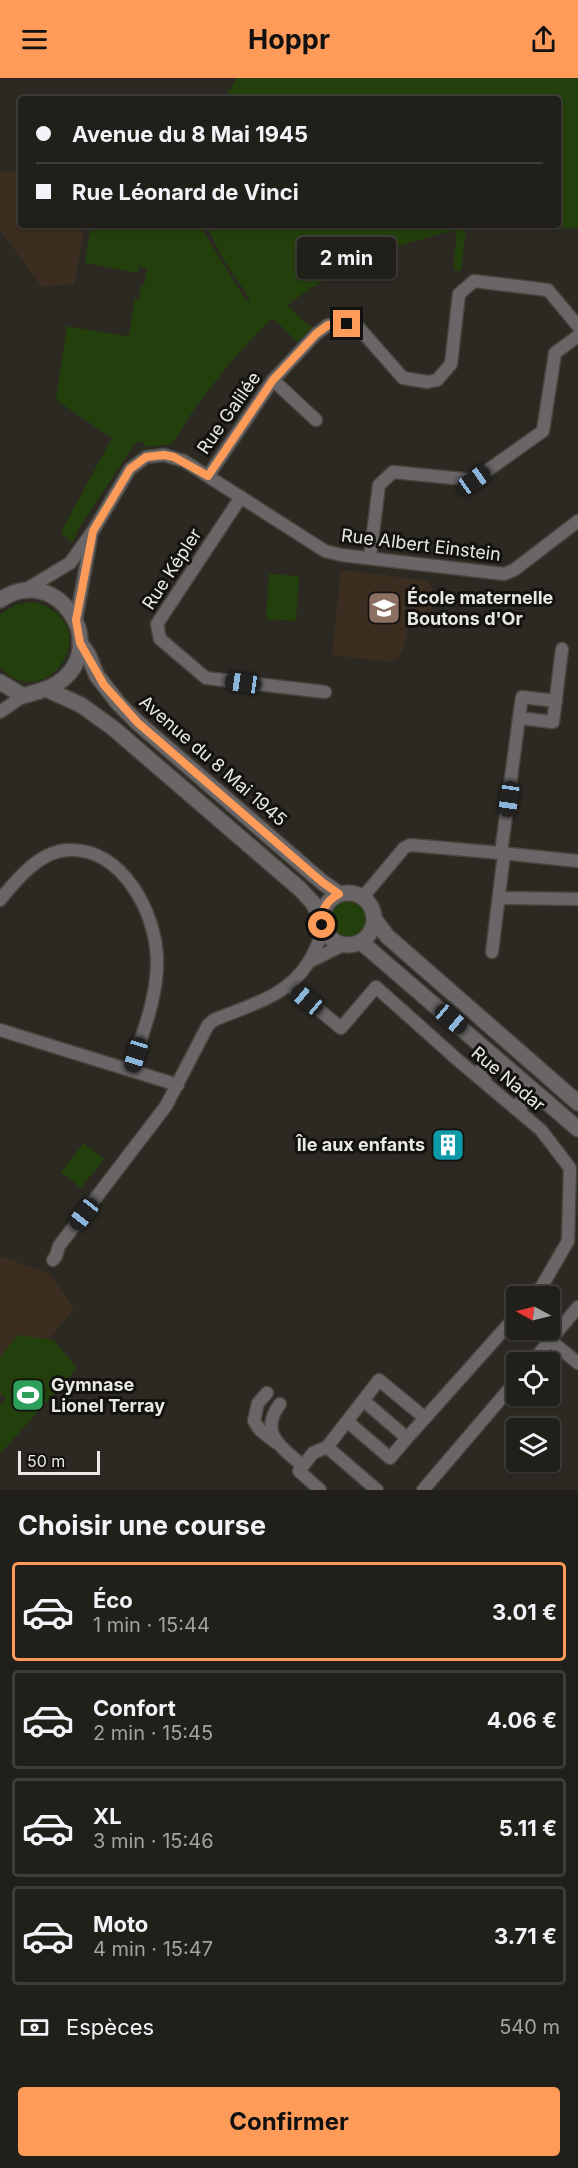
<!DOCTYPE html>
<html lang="fr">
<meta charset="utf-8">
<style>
body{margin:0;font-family:Inter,sans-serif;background:#292723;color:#f1f3f6;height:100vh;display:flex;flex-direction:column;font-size:22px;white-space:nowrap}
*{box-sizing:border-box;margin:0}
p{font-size:20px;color:#a2a2a2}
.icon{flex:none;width:33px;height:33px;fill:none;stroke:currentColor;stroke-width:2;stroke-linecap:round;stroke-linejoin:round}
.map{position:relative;height:1412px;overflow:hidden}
.drawer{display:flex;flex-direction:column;background:#211f1a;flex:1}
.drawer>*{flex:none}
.guide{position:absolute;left:18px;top:18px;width:543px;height:132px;border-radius:6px;box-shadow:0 2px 4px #0004,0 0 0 2px #3e3d39;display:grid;align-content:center;height:132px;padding:0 18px;background:#211f1a}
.needle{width:39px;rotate:277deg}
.buttons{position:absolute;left:506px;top:1208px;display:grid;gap:12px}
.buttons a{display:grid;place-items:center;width:54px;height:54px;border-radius:6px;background:#211f1a;box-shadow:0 2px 4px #0004,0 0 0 2px #3e3d39;font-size:30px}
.scale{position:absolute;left:18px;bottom:15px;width:82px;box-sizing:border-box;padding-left:6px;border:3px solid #eae8e4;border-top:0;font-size:16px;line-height:21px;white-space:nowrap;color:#eae8e4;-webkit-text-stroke:4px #13120f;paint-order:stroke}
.end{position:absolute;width:27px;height:27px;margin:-14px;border:8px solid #fe9b59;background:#111;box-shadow:0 0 0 3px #111}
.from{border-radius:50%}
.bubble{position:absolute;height:42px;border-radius:6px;background:#211f1a;box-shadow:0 2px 4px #0004,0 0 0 2px #3e3d39;font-size:20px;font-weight:700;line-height:42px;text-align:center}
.car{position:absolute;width:18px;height:36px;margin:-18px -9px;border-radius:8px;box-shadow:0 0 4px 2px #0007;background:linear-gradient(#222 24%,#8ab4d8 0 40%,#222 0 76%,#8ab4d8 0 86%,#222 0)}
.guide b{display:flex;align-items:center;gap:21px;height:57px;font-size:22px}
.guide b+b{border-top:2px solid #3e3d39}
.guide i{width:15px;height:15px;background:#f1f3f6}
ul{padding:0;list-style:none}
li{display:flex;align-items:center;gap:18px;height:99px;margin:0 12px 9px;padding:0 6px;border:3px solid #3e3d39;border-radius:6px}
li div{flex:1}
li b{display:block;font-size:22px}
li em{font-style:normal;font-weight:700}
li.on{border-color:#fe9b59}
li>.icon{width:54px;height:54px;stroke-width:1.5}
h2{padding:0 18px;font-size:27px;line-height:72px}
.pay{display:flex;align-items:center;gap:15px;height:66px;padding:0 18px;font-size:22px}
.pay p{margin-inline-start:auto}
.button{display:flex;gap:12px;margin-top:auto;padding:12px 18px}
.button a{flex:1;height:69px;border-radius:6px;background:#fe9b59;color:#111;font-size:24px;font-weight:700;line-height:69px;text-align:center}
header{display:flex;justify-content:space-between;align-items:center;height:78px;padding:0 18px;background:#fe9b59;color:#111;font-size:27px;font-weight:700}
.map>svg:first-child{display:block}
</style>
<header><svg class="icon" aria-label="menu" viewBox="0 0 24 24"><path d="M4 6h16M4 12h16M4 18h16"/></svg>Hoppr<svg class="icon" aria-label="share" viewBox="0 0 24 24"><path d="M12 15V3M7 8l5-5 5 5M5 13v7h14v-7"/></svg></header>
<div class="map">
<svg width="578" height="1412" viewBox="0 0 578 1412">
<rect width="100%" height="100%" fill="#2c2923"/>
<g fill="#3b2e20">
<polygon points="0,93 21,94 21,147 85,147 74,206 42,209 0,152"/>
<polygon points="341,492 429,503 434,516 429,544 409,546 404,568 398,581 388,584 332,577"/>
<polygon points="0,1178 50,1196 74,1231 0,1320"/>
</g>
<g fill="#233f0c">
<polygon points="237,0 578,0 578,151 541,147 558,147 558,21 224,21"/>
<path d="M91,147H199L247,224L250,221L225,184L206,147H502L466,151L461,193L453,192L457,152C415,162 372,175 334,196C318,205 303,216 287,227L308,247L316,249L297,264L277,244L271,241L234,280L196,328L172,366L147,369L140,363L135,365L79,450L72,465L61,454L112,360L56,322L67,248L126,258L129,256L135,220L139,221L141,208H144L147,190L138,189V195L85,185Z"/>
<polygon points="269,496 299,498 296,543 266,541"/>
<path d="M33,524C109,542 50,640 0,590V537C11,528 19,525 33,524Z"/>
<circle cx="348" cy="840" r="20"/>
<polygon points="84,1065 104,1081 81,1110 61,1094"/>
<polygon points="17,1257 54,1262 77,1290 0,1376 0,1328 6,1320 0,1314 0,1280"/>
</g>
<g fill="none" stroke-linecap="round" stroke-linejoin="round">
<defs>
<g id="minor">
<polyline points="273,302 316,342"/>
<polyline points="208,398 273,302 316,256 328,247 347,246 359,250 403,300 428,304 437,302 451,286 459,216 474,203 548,212 578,248"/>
<polyline points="241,419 157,546 160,561 206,600 325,614"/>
<polyline points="370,479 379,407 393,394 474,402 543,353 555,275 578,258"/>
<polyline points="25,512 70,485 93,453 130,391 146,379 164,377 184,383 325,473 341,477 504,496 514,492 578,443"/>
<polyline points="76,542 91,460"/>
<polyline points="0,634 23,618"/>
<polyline points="519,640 522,619 556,623"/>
<polyline points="501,775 578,783"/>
<polyline points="363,819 404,770 410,767 501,775 519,640 553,644 562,571"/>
<polyline points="499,820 578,821"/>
<path d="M0,822C17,801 40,773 68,772C122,769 156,835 157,881C158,919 142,956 131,992"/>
<polyline points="492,874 504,776"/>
<polyline points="309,884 343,867"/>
<polyline points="290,908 341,950 376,909 460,984 541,1052 570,1090 568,1163 542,1208 533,1218"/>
<polyline points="0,952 178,1007"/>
<polyline points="485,1002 478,996 491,975"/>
<polyline points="514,1027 521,1032 523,1003"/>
<path d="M53,1182L56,1178L59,1168L166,1028L208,947L214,942C249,927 287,919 308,885C315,875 319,862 324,851"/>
<polyline points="551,1263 578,1285"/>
<polyline points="532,1284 578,1229"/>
<polyline points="267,1315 258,1325 254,1343 260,1352 275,1364"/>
<path d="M280,1326C258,1355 282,1370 303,1388"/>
<polyline points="425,1340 516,1238"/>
<polyline points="348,1344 390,1380 407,1360 364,1323"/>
<polyline points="327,1369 377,1412"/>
<polyline points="320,1412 299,1393 313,1375 327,1369 379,1302 425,1340 407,1360"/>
<polyline points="423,1412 516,1303"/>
</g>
<g id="tertiary">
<path d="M0,522C56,483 113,568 58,605C48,612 35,614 23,618L0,604"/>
<polyline points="80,565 88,576 97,598 119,626 138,645 322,804 339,816"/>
<polyline points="46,611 81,627 113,650 300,811 313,825 322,842"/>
<circle cx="348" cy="841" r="26"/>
<polyline points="375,842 387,858 578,1025"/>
<polyline points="361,864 578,1051"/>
</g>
</defs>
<use href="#minor" stroke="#47443e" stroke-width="15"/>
<use href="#tertiary" stroke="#47443e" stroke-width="18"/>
<use href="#minor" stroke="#6a6667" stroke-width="12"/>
<use href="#tertiary" stroke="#6a6667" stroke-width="15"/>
</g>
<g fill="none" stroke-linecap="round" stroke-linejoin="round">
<path stroke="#fe9b59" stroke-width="8" d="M322,847C321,832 326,823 339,816L322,804L138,645L104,607L80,565L76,542L93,453L130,391L146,379L164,377L174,379L208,398L273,302L316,256L328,247L347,246"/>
</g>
<defs>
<symbol id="school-square" viewBox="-11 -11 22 22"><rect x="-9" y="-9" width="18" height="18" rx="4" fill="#8d6e63" stroke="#13120f"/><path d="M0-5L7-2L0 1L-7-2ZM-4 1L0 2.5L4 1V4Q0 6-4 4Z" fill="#fff"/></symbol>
<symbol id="building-square" viewBox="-11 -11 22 22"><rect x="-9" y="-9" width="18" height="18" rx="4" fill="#0f9aa8" stroke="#13120f"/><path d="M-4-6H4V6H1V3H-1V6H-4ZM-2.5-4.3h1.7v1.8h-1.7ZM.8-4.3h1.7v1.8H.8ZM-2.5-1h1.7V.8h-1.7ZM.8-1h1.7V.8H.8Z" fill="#fff"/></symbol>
<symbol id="stadium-square" viewBox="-11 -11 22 22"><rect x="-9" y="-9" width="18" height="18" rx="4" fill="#2e9e5b" stroke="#13120f"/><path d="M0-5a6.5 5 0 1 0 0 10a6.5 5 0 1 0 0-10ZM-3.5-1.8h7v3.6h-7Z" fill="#fff"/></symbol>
</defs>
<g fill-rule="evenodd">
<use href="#school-square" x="365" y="511" width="38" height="38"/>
<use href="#building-square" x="429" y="1048" width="38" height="38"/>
<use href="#stadium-square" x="9" y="1298" width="38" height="38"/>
</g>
<g text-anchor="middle" stroke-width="6" stroke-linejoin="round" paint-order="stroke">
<g font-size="18" fill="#eae8e4" stroke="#13120f">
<text transform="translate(229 335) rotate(-55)" y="6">Rue Galilée</text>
<text transform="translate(421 467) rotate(7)" y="6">Rue Albert Einstein</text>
<text transform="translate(172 491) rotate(-57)" y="6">Rue Képler</text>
<text transform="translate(213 683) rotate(41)" y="6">Avenue du 8 Mai 1945</text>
<text transform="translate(508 1001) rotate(40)" y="6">Rue Nadar</text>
</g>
<g font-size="18" font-weight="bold" fill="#eae8e4" stroke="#13120f" text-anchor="start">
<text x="407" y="526">École maternelle<tspan x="407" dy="21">Boutons d'Or</tspan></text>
<text x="425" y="1073" text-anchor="end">Île aux enfants</text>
<text x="51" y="1313">Gymnase<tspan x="51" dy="21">Lionel Terray</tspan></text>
</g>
</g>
</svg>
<div class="buttons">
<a><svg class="needle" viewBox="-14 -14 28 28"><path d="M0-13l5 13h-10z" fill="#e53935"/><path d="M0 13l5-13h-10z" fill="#a2a2a2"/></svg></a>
<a><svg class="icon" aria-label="locate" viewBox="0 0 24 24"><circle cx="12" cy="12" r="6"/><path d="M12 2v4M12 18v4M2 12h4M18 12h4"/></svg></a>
<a><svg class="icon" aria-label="layers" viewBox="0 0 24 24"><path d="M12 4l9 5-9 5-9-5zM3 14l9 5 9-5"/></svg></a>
</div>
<div class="scale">50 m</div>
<i class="end from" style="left:322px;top:847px"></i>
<i class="end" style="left:347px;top:246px"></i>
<div class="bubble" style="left:297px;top:159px;width:99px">2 min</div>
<i class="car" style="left:474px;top:402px;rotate:55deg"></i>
<i class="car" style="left:243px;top:605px;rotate:278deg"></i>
<i class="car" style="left:509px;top:721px;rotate:188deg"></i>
<i class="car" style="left:307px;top:922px;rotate:310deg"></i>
<i class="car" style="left:451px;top:941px;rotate:130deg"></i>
<i class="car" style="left:136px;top:977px;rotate:197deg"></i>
<i class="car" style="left:84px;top:1136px;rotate:218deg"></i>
<div class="guide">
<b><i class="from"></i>Avenue du 8 Mai 1945</b>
<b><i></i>Rue Léonard de Vinci</b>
</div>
</div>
<section class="drawer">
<h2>Choisir une course</h2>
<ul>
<li class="on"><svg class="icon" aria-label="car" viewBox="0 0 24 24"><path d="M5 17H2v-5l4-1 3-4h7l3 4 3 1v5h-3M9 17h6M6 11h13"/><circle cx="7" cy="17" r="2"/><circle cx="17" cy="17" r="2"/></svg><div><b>Éco</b><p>1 min · 15:44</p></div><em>3.01 €</em></li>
<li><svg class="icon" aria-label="car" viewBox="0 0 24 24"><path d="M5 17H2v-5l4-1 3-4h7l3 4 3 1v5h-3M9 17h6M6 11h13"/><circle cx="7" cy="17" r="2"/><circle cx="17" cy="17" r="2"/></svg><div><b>Confort</b><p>2 min · 15:45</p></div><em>4.06 €</em></li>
<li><svg class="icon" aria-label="car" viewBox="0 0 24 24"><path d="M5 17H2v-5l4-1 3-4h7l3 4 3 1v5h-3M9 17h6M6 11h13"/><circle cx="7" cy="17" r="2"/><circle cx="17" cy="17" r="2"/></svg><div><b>XL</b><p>3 min · 15:46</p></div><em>5.11 €</em></li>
<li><svg class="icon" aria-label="car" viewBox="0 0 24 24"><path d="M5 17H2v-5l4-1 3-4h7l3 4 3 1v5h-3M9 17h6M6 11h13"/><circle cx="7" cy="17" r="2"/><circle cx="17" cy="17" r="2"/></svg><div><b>Moto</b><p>4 min · 15:47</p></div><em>3.71 €</em></li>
</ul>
<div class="pay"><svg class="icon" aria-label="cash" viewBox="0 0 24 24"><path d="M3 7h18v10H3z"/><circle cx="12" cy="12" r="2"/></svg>Espèces<p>540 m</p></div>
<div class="button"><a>Confirmer</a></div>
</section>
